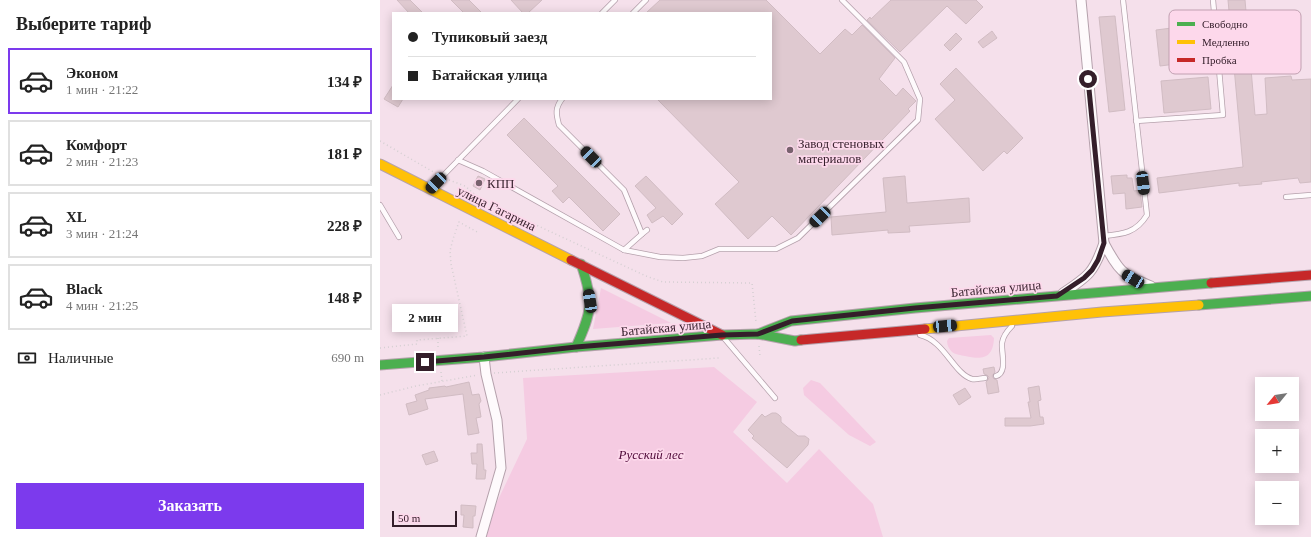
<!DOCTYPE html>
<html lang="ru">
<meta charset="utf-8">
<style>
body{margin:0;font-family:"Times New Roman",serif;background:#f2f2f2;color:#222;height:100vh;display:flex;flex-direction:column;font-size:15px;white-space:nowrap}
*{box-sizing:border-box;margin:0}
p{font-size:13px;color:#767676}
.icon{flex:none;width:22px;height:22px;fill:none;stroke:currentColor;stroke-width:2;stroke-linecap:round;stroke-linejoin:round}
.map{position:relative;flex:1;overflow:hidden}
.details{display:flex;flex-direction:column;background:#fff;width:380px}
.details>*{flex:none}
.guide{position:absolute;left:12px;top:12px;width:380px;height:88px;border-radius:0px;box-shadow:0 2px 10px #0003;display:grid;align-content:center;height:88px;padding:0 16px;background:#fff}
.needle{width:26px;rotate:240deg}
.controls{position:absolute;left:875px;top:377px;display:grid;gap:8px}
.controls a{display:grid;place-items:center;width:44px;height:44px;border-radius:0px;background:#fff;box-shadow:0 2px 10px #0003;font-size:20px}
.scale{position:absolute;left:12px;bottom:10px;width:65px;box-sizing:border-box;padding-left:4px;border:2px solid #341e2a;border-top:0;font-size:11px;line-height:14px;white-space:nowrap;color:#341e2a;-webkit-text-stroke:3px #fdd8eb;paint-order:stroke}
.end{position:absolute;width:18px;height:18px;margin:-9px;border:5px solid #341e2a;background:#fff;box-shadow:0 0 0 2px #fff}
.from{border-radius:50%}
.bubble{position:absolute;height:28px;border-radius:0px;background:#fff;box-shadow:0 2px 10px #0003;font-size:13px;font-weight:700;line-height:28px;text-align:center}
.car{position:absolute;width:12px;height:24px;margin:-12px -6px;border-radius:5px;box-shadow:0 0 3px 1px #0007;background:linear-gradient(#222 24%,#8ab4d8 0 40%,#222 0 76%,#8ab4d8 0 86%,#222 0)}
.guide b{display:flex;align-items:center;gap:14px;height:38px;font-size:15px}
.guide b+b{border-top:1px solid #e0e0e0}
.guide i{width:10px;height:10px;background:#222}
ul{padding:0;list-style:none}
li{display:flex;align-items:center;gap:12px;height:66px;margin:0 8px 6px;padding:0 8px;border:2px solid #e0e0e0;border-radius:0px}
li div{flex:1}
li b{display:block;font-size:15px}
li em{font-style:normal;font-weight:700}
li.selected{border-color:#7c3aed}
li>.icon{width:36px;height:36px;stroke-width:1.5}
h2{padding:0 16px;font-size:18px;line-height:48px}
.pay{display:flex;align-items:center;gap:10px;height:44px;padding:0 16px;font-size:15px}
.pay p{margin-inline-start:auto}
.cta{display:flex;gap:8px;margin-top:auto;padding:8px 16px}
.cta a{flex:1;height:46px;border-radius:0px;background:#7c3aed;color:#fff;font-size:16px;font-weight:700;line-height:46px;text-align:center}
main{display:flex;flex:1;min-height:0}
.map>svg:first-child{display:block}
</style>
<main>
<section class="details">
<h2>Выберите тариф</h2>
<ul>
<li class="selected"><svg class="icon" aria-label="car" viewBox="0 0 24 24"><path d="M5 17H2v-5l4-1 3-4h7l3 4 3 1v5h-3M9 17h6M6 11h13"/><circle cx="7" cy="17" r="2"/><circle cx="17" cy="17" r="2"/></svg><div><b>Эконом</b><p>1 мин · 21:22</p></div><em>134 ₽</em></li>
<li><svg class="icon" aria-label="car" viewBox="0 0 24 24"><path d="M5 17H2v-5l4-1 3-4h7l3 4 3 1v5h-3M9 17h6M6 11h13"/><circle cx="7" cy="17" r="2"/><circle cx="17" cy="17" r="2"/></svg><div><b>Комфорт</b><p>2 мин · 21:23</p></div><em>181 ₽</em></li>
<li><svg class="icon" aria-label="car" viewBox="0 0 24 24"><path d="M5 17H2v-5l4-1 3-4h7l3 4 3 1v5h-3M9 17h6M6 11h13"/><circle cx="7" cy="17" r="2"/><circle cx="17" cy="17" r="2"/></svg><div><b>XL</b><p>3 мин · 21:24</p></div><em>228 ₽</em></li>
<li><svg class="icon" aria-label="car" viewBox="0 0 24 24"><path d="M5 17H2v-5l4-1 3-4h7l3 4 3 1v5h-3M9 17h6M6 11h13"/><circle cx="7" cy="17" r="2"/><circle cx="17" cy="17" r="2"/></svg><div><b>Black</b><p>4 мин · 21:25</p></div><em>148 ₽</em></li>
</ul>
<div class="pay"><svg class="icon" aria-label="cash" viewBox="0 0 24 24"><path d="M3 7h18v10H3z"/><circle cx="12" cy="12" r="2"/></svg>Наличные<p>690 m</p></div>
<div class="cta"><a>Заказать</a></div>
</section>
<div class="map">
<svg width="931" height="537" viewBox="0 0 931 537">
<rect width="100%" height="100%" fill="#f5e0eb"/>
<g fill="#f5cbe2">
<polygon points="221,288 291,323 213,329"/>
<path d="M611,335L614,338C613,359 602,360 585,356C581,355 576,355 572,352C569,349 567,345 567,341L569,338Z"/>
<polygon points="334,367 377,402 353,432 407,483 439,449 493,504 503,537 105,537 108,521 147,439 143,378"/>
<polygon points="431,380 440,383 496,442 490,446 469,435 424,395 423,388"/>
</g>
<g fill="#dfc9d0" stroke="#d1bcc3">
<polygon points="17,0 30,0 43,13 29,13"/>
<polygon points="71,0 89,0 102,13 84,13"/>
<polygon points="131,0 162,0 148,13 143,13"/>
<polygon points="280,0 386,0 440,54 465,29 472,35 482,25 515,58 499,79 516,96 523,88 536,101 528,109 530,111 411,235 392,216 368,239 335,204 359,182 277,99 391,99 391,13 266,13"/>
<polygon points="511,0 596,0 603,7 586,24 567,6 520,52 487,20 490,17 491,19"/>
<polygon points="848,0 865,0 875,115 887,114 885,78 911,76 912,80 931,79 931,182 920,183 918,178 881,182 882,184 859,186 859,183 779,193 777,178 863,167"/>
<polygon points="735,16 745,110 729,112 719,17"/>
<polygon points="823,24 827,60 780,66 776,30"/>
<polygon points="612,31 617,38 603,48 598,42"/>
<polygon points="576,33 582,39 570,51 564,45"/>
<polygon points="576,68 643,138 627,154 624,151 603,171 555,119 575,100 560,84"/>
<polygon points="828,77 831,109 784,113 781,81"/>
<polygon points="13,85 13,99 23,99 18,107 4,99"/>
<polygon points="144,118 240,214 223,231 189,197 183,203 172,191 178,186 127,135"/>
<polygon points="747,175 747,178 752,178 754,191 760,190 762,207 746,209 745,193 733,194 731,176"/>
<polygon points="98,176 105,179 100,190 93,186"/>
<polygon points="266,176 303,214 292,225 283,216 272,223 267,215 276,208 255,186"/>
<polygon points="525,176 527,203 589,198 590,222 529,226 530,232 508,233 508,230 452,235 451,217 506,212 503,178"/>
<polygon points="614,367 615,372 612,376 614,379 617,380 619,392 608,394 606,382 608,380 609,377 607,375 604,374 603,369"/>
<polygon points="89,382 92,395 99,394 101,401 99,404 101,417 96,418 99,433 88,435 83,394 45,399 48,409 29,415 26,404 37,401 35,395 49,390 49,388 65,386 66,387"/>
<polygon points="659,386 661,400 658,401 660,417 663,417 664,424 650,426 625,426 625,418 651,418 648,402 650,402 648,388"/>
<polygon points="585,388 591,397 579,405 573,395"/>
<polygon points="392,413 396,413 399,415 401,417 401,422 418,436 425,436 429,439 428,445 407,468 372,438 374,436 368,430 382,414 385,417"/>
<polygon points="97,444 102,444 104,470 106,470 105,479 96,479 97,464 92,464 91,453 97,453"/>
<polygon points="54,451 58,461 46,465 42,455"/>
<polygon points="81,505 96,506 95,516 93,516 93,528 83,527 84,515 81,515"/>
</g>
<g fill="none" stroke-linecap="round" stroke-linejoin="round">
<defs>
<g id="lane">
<polyline points="222,13 235,0"/>
<polyline points="253,13 266,0"/>
<path d="M182,99C175,108 176,114 179,125L244,190L262,234"/>
<polyline points="756,121 843,115 833,0"/>
<polyline points="78,160 103,171 244,250 262,234 267,230"/>
<polyline points="51,188 138,99"/>
<polyline points="906,197 931,195"/>
<polyline points="0,205 19,237"/>
<path d="M723,236C743,234 756,233 767,215L743,0"/>
<polyline points="244,250 280,257 303,258 322,256 339,249 396,249 418,238 538,120 540,99 524,62 462,0"/>
<path d="M540,335C564,340 574,374 592,379C596,380 601,378 605,378"/>
<polyline points="344,338 395,398"/>
<path d="M616,376C628,373 621,352 622,343C623,336 627,331 632,326"/>
</g>
<g id="street">
<path d="M724,243C739,271 741,274 771,286"/>
<path d="M683,293C709,276 714,272 724,243L701,0"/>
<polyline points="101,537 121,468 117,420 106,374 104,357"/>
</g>
<g id="fast">
<polyline points="819,305 931,296"/>
<polyline points="378,334 411,321 535,308 831,283"/>
<path d="M196,347C212,311 214,302 201,264"/>
<polyline points="0,365 104,357 196,347 342,335 378,334 415,341 421,340"/>
</g>
<g id="slow">
<polyline points="0,164 191,260"/>
<polyline points="545,329 722,312 819,305"/>
</g>
<g id="jam">
<polyline points="191,260 342,335"/>
<polyline points="831,283 931,275"/>
<polyline points="421,340 545,329"/>
</g>
</defs>
<use href="#lane" stroke="#b5a1ac" stroke-width="6"/>
<use href="#street" stroke="#b5a1ac" stroke-width="11"/>
<use href="#fast" stroke="#b5a1ac" stroke-width="11"/>
<use href="#slow" stroke="#b5a1ac" stroke-width="11"/>
<use href="#jam" stroke="#b5a1ac" stroke-width="11"/>
<g stroke="#d5cfd2" stroke-width="1.5" stroke-dasharray="1 3" stroke-linecap="butt">
<polyline points="0,141 57,174"/>
<polyline points="69,180 85,186 100,199 266,276 283,282 372,283 376,322"/>
<polyline points="58,338 58,348"/>
<polyline points="379,346 380,356"/>
<polyline points="0,348 37,344 37,340 87,336 71,264 70,251 73,239 79,222 99,233"/>
<polyline points="61,372 62,381"/>
<polyline points="114,373 339,358"/>
<polyline points="0,395 36,386 98,375"/>
</g>
<use href="#lane" stroke="#fefafc" stroke-width="4.5"/>
<use href="#street" stroke="#fefafc" stroke-width="9"/>
<use href="#fast" stroke="#4caf50" stroke-width="9"/>
<use href="#slow" stroke="#ffc107" stroke-width="9"/>
<use href="#jam" stroke="#c62828" stroke-width="9"/>
</g>
<g fill="none" stroke-linecap="round" stroke-linejoin="round">
<polyline stroke="#341e2a" stroke-width="5" points="45,362 104,357 196,347 342,335 378,334 412,321 535,308 677,296 704,278 712,270 718,260 724,243 708,79"/>
</g>
<g fill="#78626e" stroke="#fdd8eb" stroke-width="1.5">
<circle cx="410" cy="150" r="4"/>
<circle cx="99" cy="183" r="4"/>
</g>
<g text-anchor="middle" stroke-width="3.5" stroke-linejoin="round" paint-order="stroke">
<g font-size="13" fill="#341e2a" stroke="#fdd8eb" text-anchor="start">
<text x="418" y="148">Завод стеновых<tspan x="418" dy="15">материалов</tspan></text>
<text x="107" y="188">КПП</text>
</g>
<g font-size="13" fill="#341e2a" stroke="#fdd8eb">
<text transform="translate(117 208) rotate(26)" y="5">улица Гагарина</text>
<text transform="translate(616 288) rotate(-5)" y="5">Батайская улица</text>
<text transform="translate(286 327) rotate(-5)" y="5">Батайская улица</text>
</g>
<g font-size="13" font-style="italic" fill="#4f0939" stroke="#fdd8eb">
<text x="271" y="459">Русский лес</text>
</g>
</g>
<rect x="789" y="10" width="132" height="64" rx="6" fill="#fdd8eb" stroke="#c1a0b1" stroke-width="1"/>
<rect x="797" y="22" width="18" height="4" fill="#4caf50"/>
<rect x="797" y="40" width="18" height="4" fill="#ffc107"/>
<rect x="797" y="58" width="18" height="4" fill="#c62828"/>
<g font-size="11" fill="#341e2a">
<text x="822" y="28">Свободно</text>
<text x="822" y="46">Медленно</text>
<text x="822" y="64">Пробка</text>
</g>
</svg>
<div class="controls">
<a><svg class="needle" viewBox="-14 -14 28 28"><path d="M0-13l5 13h-10z" fill="#e53935"/><path d="M0 13l5-13h-10z" fill="#767676"/></svg></a>
<a>+</a>
<a>−</a>
</div>
<div class="scale">50 m</div>
<i class="end from" style="left:708px;top:79px"></i>
<i class="end" style="left:45px;top:362px"></i>
<div class="bubble" style="left:12px;top:304px;width:66px">2 мин</div>
<i class="car" style="left:211px;top:157px;rotate:315deg"></i>
<i class="car" style="left:56px;top:183px;rotate:224deg"></i>
<i class="car" style="left:763px;top:183px;rotate:173deg"></i>
<i class="car" style="left:440px;top:217px;rotate:226deg"></i>
<i class="car" style="left:753px;top:279px;rotate:301deg"></i>
<i class="car" style="left:210px;top:301px;rotate:351deg"></i>
<i class="car" style="left:565px;top:326px;rotate:85deg"></i>
<div class="guide">
<b><i class="from"></i>Тупиковый заезд</b>
<b><i></i>Батайская улица</b>
</div>
</div>
</main>
